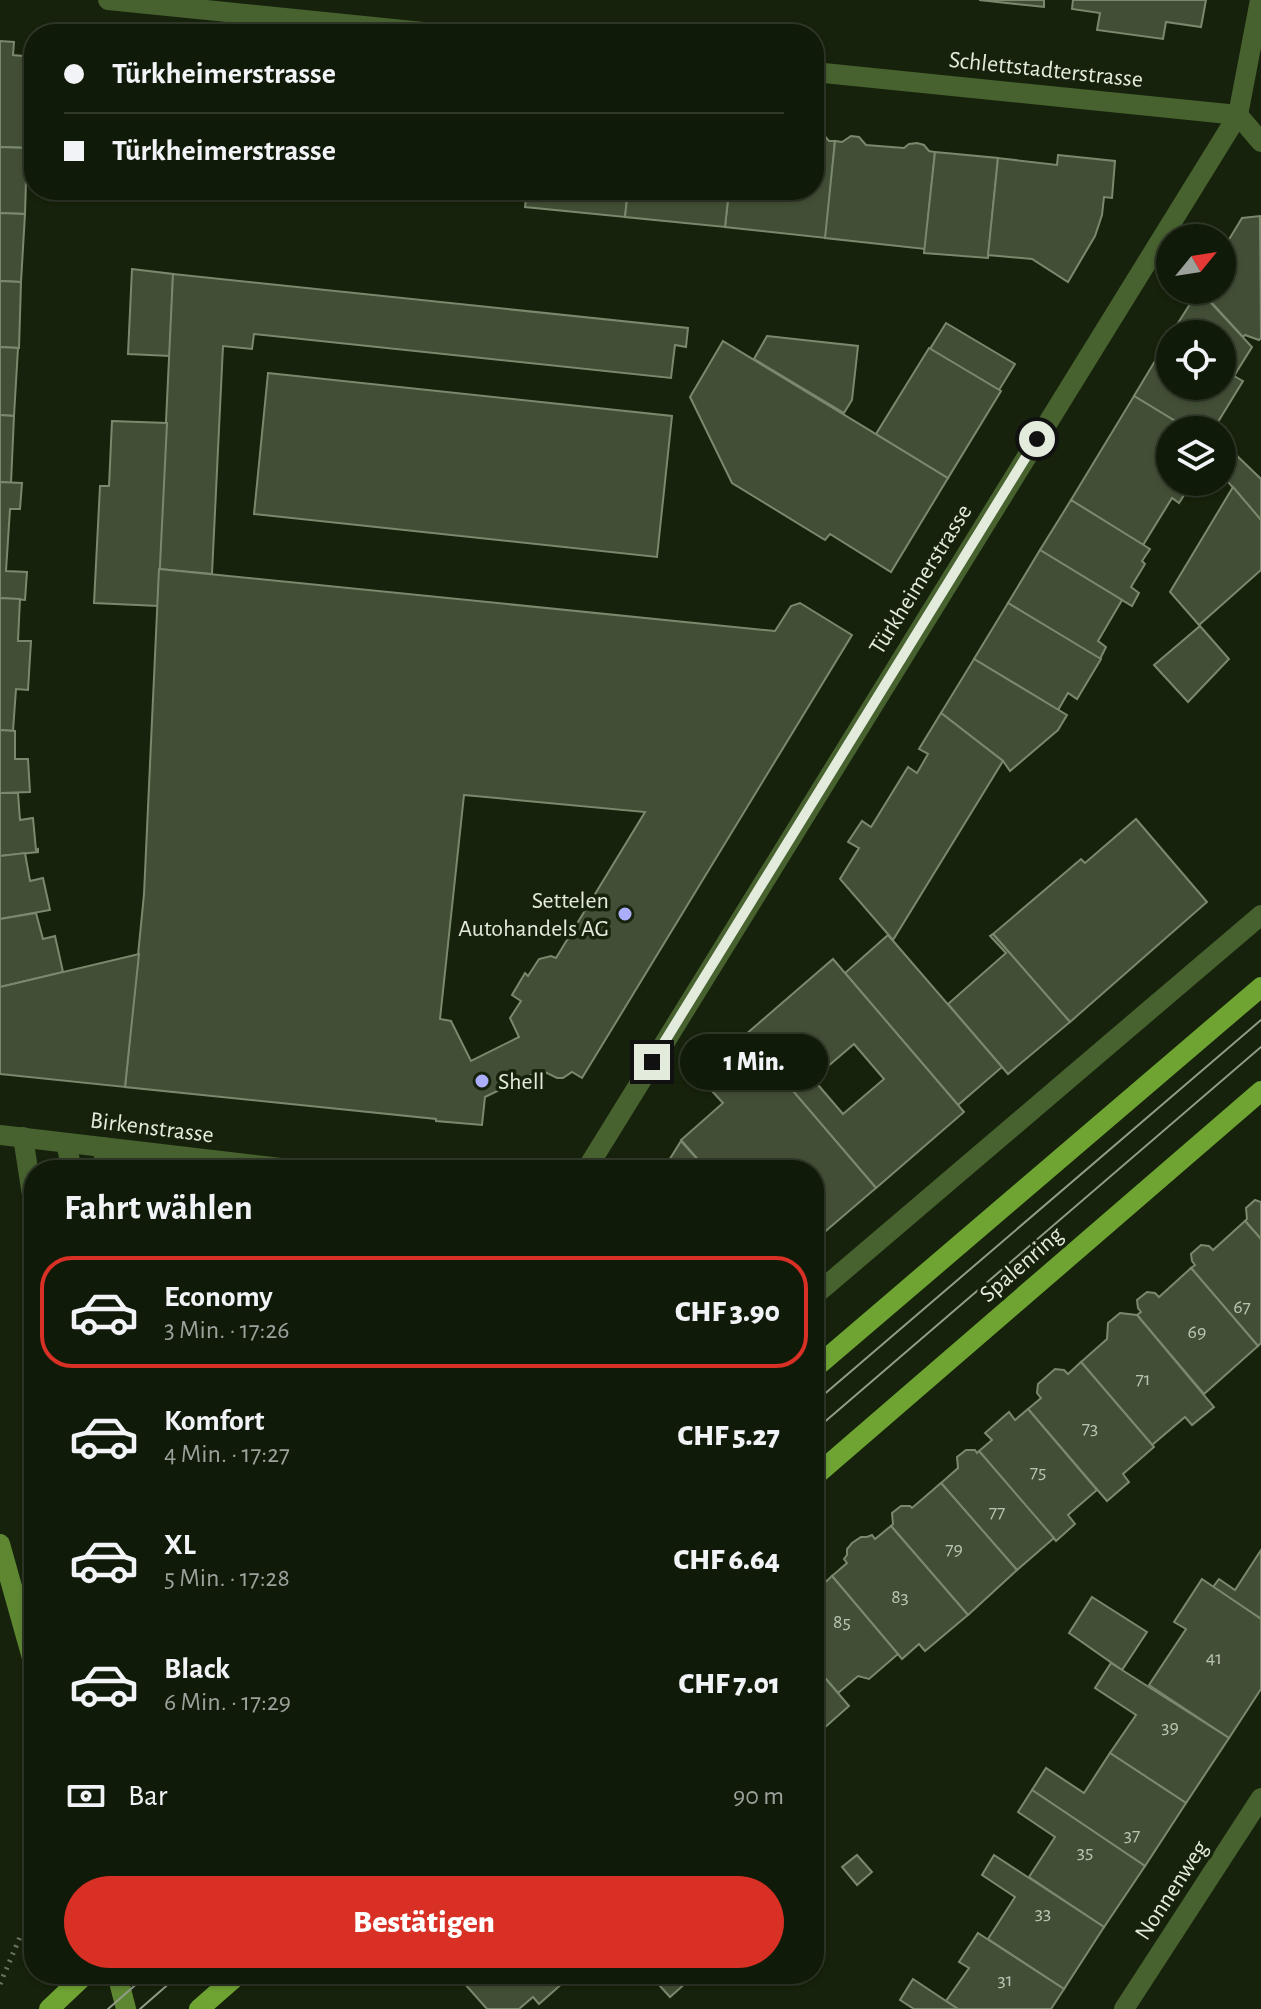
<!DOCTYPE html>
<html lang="de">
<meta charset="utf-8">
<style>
body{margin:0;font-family:"Alegreya Sans",sans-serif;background:#1e2716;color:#f1f3f6;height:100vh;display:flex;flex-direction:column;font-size:30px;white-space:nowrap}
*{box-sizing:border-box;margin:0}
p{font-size:26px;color:#9ca19c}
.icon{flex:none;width:44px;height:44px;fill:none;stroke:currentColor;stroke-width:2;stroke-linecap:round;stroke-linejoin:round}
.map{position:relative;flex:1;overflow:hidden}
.panel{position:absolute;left:24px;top:1160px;width:800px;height:824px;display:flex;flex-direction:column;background:#101a08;border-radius:32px;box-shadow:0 2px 6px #0004,0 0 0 2px #303829}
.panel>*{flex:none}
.top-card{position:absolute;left:24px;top:24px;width:800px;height:176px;border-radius:32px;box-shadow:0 2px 6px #0004,0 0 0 2px #303829;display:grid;align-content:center;height:176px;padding:0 40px;background:#101a08}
.needle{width:52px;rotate:60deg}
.controls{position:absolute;left:1156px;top:224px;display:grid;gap:16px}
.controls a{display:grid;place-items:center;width:80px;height:80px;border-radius:50%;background:#101a08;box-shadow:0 2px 6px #0004,0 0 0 2px #303829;font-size:40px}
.end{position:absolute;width:36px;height:36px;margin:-18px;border:10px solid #e2ebdc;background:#111;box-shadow:0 0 0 4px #111}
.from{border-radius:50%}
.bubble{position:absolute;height:56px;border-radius:28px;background:#101a08;box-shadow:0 2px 6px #0004,0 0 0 2px #303829;font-size:26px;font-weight:800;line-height:56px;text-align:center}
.top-card b{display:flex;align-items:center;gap:28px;height:76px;font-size:30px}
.top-card b+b{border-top:2px solid #303829}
.top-card i{width:20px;height:20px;background:#f1f3f6}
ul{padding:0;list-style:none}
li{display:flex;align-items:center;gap:24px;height:112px;margin:0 16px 12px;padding:0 24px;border:4px solid transparent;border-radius:32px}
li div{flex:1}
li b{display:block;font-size:30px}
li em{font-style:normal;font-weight:800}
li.selected{border-color:#d93025}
li>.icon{width:72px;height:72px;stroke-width:1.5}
h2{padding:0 40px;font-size:36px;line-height:96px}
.pay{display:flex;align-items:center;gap:20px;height:88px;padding:0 40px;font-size:30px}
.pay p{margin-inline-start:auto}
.action{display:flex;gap:16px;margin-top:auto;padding:16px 40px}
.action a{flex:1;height:92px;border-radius:48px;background:#d93025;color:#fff;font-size:32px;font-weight:800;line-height:92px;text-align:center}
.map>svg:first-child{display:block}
</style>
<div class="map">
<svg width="1261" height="2009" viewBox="0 0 1261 2009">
<rect width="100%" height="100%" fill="#16220b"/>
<g fill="#424f36" stroke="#7a896d" stroke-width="2" fill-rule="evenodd">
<polygon points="979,0 1044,0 1044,7"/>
<polygon points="1073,0 1206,0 1201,27 1166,22 1163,39 1097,30 1100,13 1072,9"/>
<polygon points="0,41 14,42 13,55 34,57 34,148 0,147"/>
<polygon points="814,132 822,133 829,141 835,141 826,238 725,227 729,190 814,190"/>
<polygon points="851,136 859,137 866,145 904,148 909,144 917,143 924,145 929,151 935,152 925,249 825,238 835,141 842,142"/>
<polygon points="0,147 27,148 25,214 0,213"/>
<polygon points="935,152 998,158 988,258 924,253"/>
<polygon points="1058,155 1115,161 1112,198 1104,197 1102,215 1095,236 1068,282 1032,259 988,255 998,158 1057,165"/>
<polygon points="445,190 527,190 526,199"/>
<polygon points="527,190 628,190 625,217 525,207"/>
<polygon points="628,190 729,190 725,227 625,217"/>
<polygon points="0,213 25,214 21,282 0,281"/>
<polygon points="1260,216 1261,338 1259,340 1245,335 1243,337 1200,290 1222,290 1222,251 1242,218"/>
<polygon points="132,269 173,274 170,356 128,354"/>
<polygon points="173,274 688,328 686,347 675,345 671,378 254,334 252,349 223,346 212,574 159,569"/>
<polygon points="0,281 21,282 19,348 0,347"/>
<polygon points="1199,290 1252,347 1234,376 1243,381 1213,430 1190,430 1134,396 1170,336 1170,386 1222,386 1222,334 1171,334"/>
<polygon points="946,323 1015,364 999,390 930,349"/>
<polygon points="767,336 858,346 852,400 844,413 754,359"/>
<polygon points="723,341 948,478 891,572 830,534 825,540 732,483 690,397"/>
<polygon points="0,347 18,348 14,416 0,415"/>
<polygon points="929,348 1001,391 948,478 876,434"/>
<polygon points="268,373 672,416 657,557 254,514"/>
<polygon points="1134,396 1190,430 1170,430 1170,482 1181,482 1178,487 1186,492 1179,503 1172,498 1143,545 1071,500"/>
<polygon points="0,415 14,416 11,483 0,482"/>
<polygon points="112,421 167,423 158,606 94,603 100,486 109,486"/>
<polygon points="1231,450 1261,479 1261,520 1222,475 1222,457"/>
<polygon points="0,482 22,483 20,509 10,509 6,571 27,572 25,600 0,598"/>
<polygon points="1233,487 1261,520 1261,570 1199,625 1170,592"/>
<polygon points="1071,500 1150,549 1142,561 1145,564 1131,587 1139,593 1132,606 1040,550"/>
<polygon points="1040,550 1122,600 1098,641 1106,647 1100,659 1008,603"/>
<path d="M159,569L775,631L791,606L800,603L852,635L582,1078L572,1072L563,1078H557L541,1070L485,1097L482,1125L436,1121V1119L125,1087L144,894ZM464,795L645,812L556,958L551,956L539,959L528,976L525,973L512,995L521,1001L510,1018L519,1037L471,1061L451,1021L440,1019Z"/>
<polygon points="0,598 20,599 18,641 31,641 28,690 16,689 13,731 0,730"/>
<polygon points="1008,603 1101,659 1077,699 1068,693 1058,710 974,659"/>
<polygon points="1200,626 1229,659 1188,702 1154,665"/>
<polygon points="974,659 1067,715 1058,730 1010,771 1003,761 941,713"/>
<polygon points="941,713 1003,761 893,940 840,879 859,848 848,842 862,821 871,827 908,767 917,773 928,754 919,749"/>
<polygon points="0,730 15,731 15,759 28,759 30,792 0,793"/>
<polygon points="0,793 18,793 20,820 33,818 36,850 38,849 38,852 0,856"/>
<polygon points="1136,819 1207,902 1070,1022 993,934 1081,859 1085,863"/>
<polygon points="25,853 30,881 43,878 50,910 0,919 0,856"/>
<polygon points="36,913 43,939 55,936 63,972 0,987 0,919"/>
<polygon points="993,934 1070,1022 1008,1074 948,1004 1006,953 990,936"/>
<polygon points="888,935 1002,1067 958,1105 845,973"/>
<polygon points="139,954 125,1087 0,1074 0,987"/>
<path d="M833,959L964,1112L876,1188L745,1035ZM854,1044L884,1079L843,1114L813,1079Z"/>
<polygon points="758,1050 876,1188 814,1241 814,1170 707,1170 681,1140 723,1103 711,1090"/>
<polygon points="681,1141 707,1170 663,1170"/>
<polygon points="1255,1200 1261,1202 1261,1239 1245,1221 1247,1219 1246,1208"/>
<polygon points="1245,1221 1261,1239 1261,1343 1258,1346 1191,1268 1195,1265 1192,1261 1191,1254 1201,1245 1209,1246 1213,1250"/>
<polygon points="1191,1268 1258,1346 1204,1394 1137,1315 1141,1312 1138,1308 1137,1300 1147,1292 1155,1293 1159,1297"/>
<polygon points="1120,1313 1137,1315 1214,1407 1192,1425 1185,1417 1152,1445 1081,1362 1107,1339 1108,1323"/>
<polygon points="1081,1362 1154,1447 1123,1474 1129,1482 1107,1501 1028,1409 1041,1398 1037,1393 1038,1384 1055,1369 1064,1370 1068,1374"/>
<polygon points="1028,1409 1097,1490 1068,1515 1075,1524 1056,1541 979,1451 992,1440 985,1433 1009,1412 1015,1420"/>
<polygon points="966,1450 975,1450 977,1453 979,1451 1054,1538 1017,1570 941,1483 958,1468 957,1457"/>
<polygon points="941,1483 1017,1570 968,1615 891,1526 893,1524 892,1513 901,1506 910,1506 912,1508"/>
<polygon points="891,1526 968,1615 925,1651 919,1644 902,1659 832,1576 847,1563 844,1559 847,1555 847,1549 852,1543 861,1537 867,1537 872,1535 875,1539"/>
<polygon points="1261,1550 1261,1619 1213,1587 1219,1579 1235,1590"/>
<polygon points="832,1576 898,1654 869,1679 858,1676 838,1693 814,1665 814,1584 819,1588"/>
<polygon points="1202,1579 1261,1619 1261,1689 1229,1738 1149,1685 1186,1629 1174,1622"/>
<polygon points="1092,1597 1147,1632 1122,1670 1069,1633"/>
<polygon points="1111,1663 1229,1738 1186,1803 1110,1753 1136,1715 1095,1688"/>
<polygon points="814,1665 849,1706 814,1737"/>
<polygon points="1110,1753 1186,1803 1145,1866 1032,1790 1046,1768 1084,1793"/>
<polygon points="1032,1790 1145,1866 1104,1927 1029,1877 1055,1837 1018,1812"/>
<polygon points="857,1855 872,1872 857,1885 842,1867"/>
<polygon points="994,1855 1104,1927 1064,1989 988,1939 1015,1897 982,1875"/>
<polygon points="978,1933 1064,1989 1051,2009 958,2009 946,2001 969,1968 959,1962"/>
<polygon points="456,1974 573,1974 539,2004 533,1997 519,2009 487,2009"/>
<polygon points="649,1974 696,1974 670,1997"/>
<polygon points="913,1979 958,2009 914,2009 900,2000"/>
</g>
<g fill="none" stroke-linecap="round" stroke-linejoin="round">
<polyline stroke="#6a7561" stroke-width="5" stroke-dasharray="2 6" stroke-linecap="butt" points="0,1984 20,1937 34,1926"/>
<g stroke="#47612f" stroke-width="20">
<polyline points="23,1137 34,1208"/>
<polyline points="66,1143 72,1170"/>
<polyline points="103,1147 105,1170"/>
</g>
<g stroke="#47612f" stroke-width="20">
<polyline points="108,0 443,34"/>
<polyline points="814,72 1238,115 1261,142"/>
<polyline points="0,1135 298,1170"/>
<polyline points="586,1170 1238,115 1260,0"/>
<polyline points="814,1296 1261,915"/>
<polyline points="1124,2009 1261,1798"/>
</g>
<g stroke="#5e8732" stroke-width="20">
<polyline points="0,1544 34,1665"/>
<polyline points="117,1974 126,2009"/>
</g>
<g stroke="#6fa433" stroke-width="20">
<polyline points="814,1369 1261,987"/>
<polyline points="814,1477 1261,1091"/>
<polyline points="49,2009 86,1974"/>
<polyline points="199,2009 239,1974"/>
</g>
<g stroke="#919c89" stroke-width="2">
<polyline points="814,1403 1261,1020"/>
<polyline points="814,1431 1261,1047"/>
<polyline points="108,2009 148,1974"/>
<polyline points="140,2009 180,1974"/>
</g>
</g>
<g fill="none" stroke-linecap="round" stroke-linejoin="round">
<polyline stroke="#e2ebdc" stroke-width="10" points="652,1062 1037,439"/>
</g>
<g fill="#abaffb" stroke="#16220b" stroke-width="3">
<circle cx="625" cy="914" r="8"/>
<circle cx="482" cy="1081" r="8"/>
</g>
<g text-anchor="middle" stroke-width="7" stroke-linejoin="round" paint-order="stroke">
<g font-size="20" fill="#bac4b2">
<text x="1242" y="1313">67</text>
<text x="1197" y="1338">69</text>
<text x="1143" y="1385">71</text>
<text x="1090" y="1434">73</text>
<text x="1038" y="1478">75</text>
<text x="997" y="1518">77</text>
<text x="954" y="1555">79</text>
<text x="900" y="1603">83</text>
<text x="842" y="1628">85</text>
<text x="1214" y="1664">41</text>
<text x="1170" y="1733">39</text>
<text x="1132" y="1841">37</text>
<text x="1085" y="1858">35</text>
<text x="1043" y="1919">33</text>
<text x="1005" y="1986">31</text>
</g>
<g font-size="24" fill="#e2ebdc" stroke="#16220b">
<text transform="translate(1046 69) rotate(6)" y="8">Schlettstadterstrasse</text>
<text transform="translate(920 579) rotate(-58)" y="8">Türkheimerstrasse</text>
<text transform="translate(152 1127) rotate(7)" y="8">Birkenstrasse</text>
<text transform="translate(1021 1264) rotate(-41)" y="8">Spalenring</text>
<text transform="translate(1171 1890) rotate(-57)" y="8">Nonnenweg</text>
</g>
<g font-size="24" fill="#e2ebdc" stroke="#16220b" text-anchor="end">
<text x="609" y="908">Settelen<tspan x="609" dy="28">Autohandels AG</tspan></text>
<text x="498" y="1089" text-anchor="start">Shell</text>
</g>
</g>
</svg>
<div class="controls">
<a><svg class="needle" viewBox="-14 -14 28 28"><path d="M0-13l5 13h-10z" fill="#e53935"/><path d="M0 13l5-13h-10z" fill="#9ca19c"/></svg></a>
<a><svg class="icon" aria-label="locate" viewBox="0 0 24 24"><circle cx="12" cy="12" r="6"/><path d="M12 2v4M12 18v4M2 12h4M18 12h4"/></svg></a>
<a><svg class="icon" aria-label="layers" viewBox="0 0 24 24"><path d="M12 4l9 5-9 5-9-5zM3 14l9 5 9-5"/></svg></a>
</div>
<i class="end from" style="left:1037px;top:439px"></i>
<i class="end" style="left:652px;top:1062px"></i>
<div class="bubble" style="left:680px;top:1034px;width:148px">1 Min.</div>
<div class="top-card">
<b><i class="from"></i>Türkheimerstrasse</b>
<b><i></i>Türkheimerstrasse</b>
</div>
<section class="panel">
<h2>Fahrt wählen</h2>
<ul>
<li class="selected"><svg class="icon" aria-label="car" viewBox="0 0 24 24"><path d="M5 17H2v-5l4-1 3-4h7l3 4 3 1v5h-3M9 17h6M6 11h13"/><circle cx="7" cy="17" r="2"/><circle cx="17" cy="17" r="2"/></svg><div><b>Economy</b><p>3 Min. · 17:26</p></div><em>CHF 3.90</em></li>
<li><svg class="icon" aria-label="car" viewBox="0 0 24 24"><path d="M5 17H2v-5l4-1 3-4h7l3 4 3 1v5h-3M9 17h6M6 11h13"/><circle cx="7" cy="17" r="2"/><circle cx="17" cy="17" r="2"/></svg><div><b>Komfort</b><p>4 Min. · 17:27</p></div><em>CHF 5.27</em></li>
<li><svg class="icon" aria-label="car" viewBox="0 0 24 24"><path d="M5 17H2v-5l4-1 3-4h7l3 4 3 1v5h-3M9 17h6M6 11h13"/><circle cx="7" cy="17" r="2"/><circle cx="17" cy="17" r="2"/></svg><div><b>XL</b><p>5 Min. · 17:28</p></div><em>CHF 6.64</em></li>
<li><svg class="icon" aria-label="car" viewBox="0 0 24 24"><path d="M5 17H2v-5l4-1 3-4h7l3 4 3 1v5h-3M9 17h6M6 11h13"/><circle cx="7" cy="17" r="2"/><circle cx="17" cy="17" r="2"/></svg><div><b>Black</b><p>6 Min. · 17:29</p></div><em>CHF 7.01</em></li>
</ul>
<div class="pay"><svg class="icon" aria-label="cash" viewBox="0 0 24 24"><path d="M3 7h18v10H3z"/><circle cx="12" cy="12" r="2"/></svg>Bar<p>90 m</p></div>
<div class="action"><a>Bestätigen</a></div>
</section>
</div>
